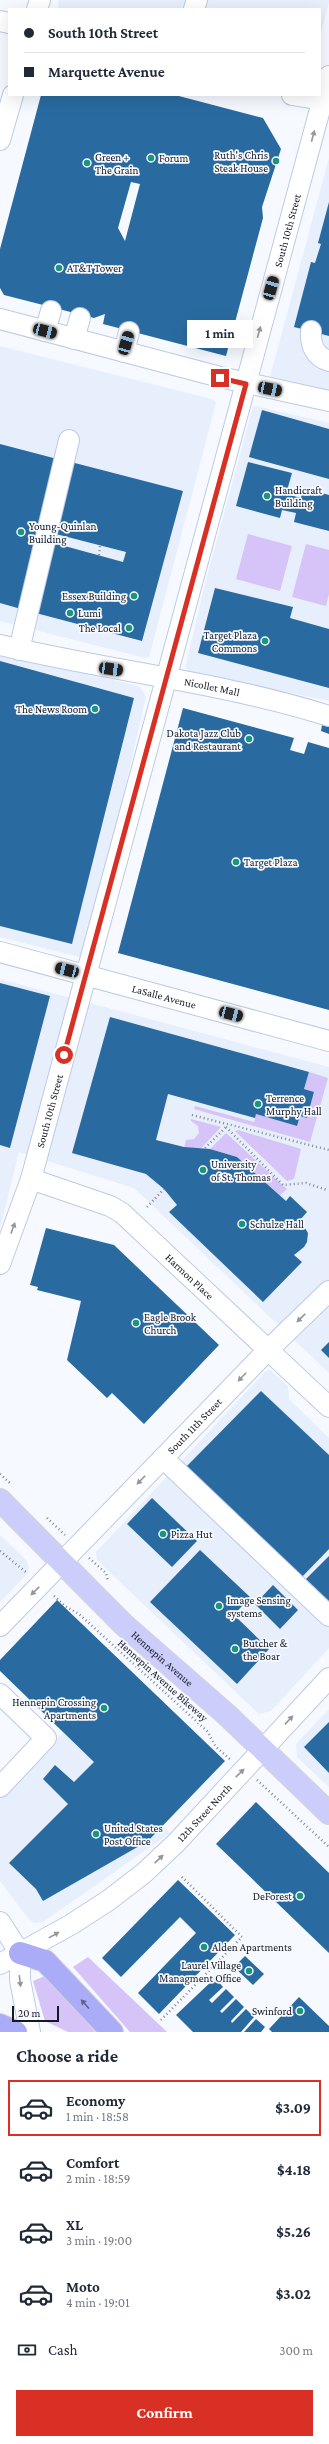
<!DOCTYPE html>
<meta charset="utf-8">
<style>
body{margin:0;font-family:"Crimson Pro",serif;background:#f6f6f7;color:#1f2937;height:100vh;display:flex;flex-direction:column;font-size:15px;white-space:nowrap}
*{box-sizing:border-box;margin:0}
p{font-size:13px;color:#747a83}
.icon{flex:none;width:22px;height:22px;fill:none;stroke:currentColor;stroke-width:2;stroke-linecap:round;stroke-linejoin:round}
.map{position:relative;height:2032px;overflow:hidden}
.panel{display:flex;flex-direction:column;background:#fff;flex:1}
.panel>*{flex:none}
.banner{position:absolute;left:8px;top:8px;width:313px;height:88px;border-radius:0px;box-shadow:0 4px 16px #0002;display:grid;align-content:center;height:88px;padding:0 16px;background:#fff}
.scale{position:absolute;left:12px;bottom:10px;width:47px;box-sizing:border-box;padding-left:4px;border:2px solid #141822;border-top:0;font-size:11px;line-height:14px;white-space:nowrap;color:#141822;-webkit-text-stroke:3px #f6f9ff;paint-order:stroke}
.end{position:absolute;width:18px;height:18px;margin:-9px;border:5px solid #d93025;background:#fff;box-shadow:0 0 0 2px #fff}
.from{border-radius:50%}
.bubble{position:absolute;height:28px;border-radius:0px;background:#fff;box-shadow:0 4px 16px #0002;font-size:13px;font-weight:700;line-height:28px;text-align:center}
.car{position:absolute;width:12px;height:24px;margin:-12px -6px;border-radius:5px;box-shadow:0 0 3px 1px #0007;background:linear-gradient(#222 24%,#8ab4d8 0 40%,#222 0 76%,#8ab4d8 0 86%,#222 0)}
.banner b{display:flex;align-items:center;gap:14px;height:38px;font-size:15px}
.banner b+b{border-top:1px solid #e0e1e3}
.banner i{width:10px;height:10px;background:#1f2937}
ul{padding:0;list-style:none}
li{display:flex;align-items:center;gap:12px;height:56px;margin:0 8px 6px;padding:0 8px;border:2px solid transparent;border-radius:0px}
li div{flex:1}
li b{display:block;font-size:15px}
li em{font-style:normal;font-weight:700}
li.selected{border-color:#d93025}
li>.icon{width:36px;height:36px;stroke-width:1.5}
h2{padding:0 16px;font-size:18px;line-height:48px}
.pay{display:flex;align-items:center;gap:10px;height:44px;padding:0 16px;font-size:15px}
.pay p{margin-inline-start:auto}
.primary-button{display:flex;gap:8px;margin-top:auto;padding:8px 16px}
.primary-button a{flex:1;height:46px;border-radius:0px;background:#d93025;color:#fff;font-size:16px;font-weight:700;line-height:46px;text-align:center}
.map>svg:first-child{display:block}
</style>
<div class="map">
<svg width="329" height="2032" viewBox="0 0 329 2032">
<rect width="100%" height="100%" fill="#f6f9ff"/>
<g fill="#e7eefc">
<polygon points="59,0 329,0 329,2 320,37 320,9 58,9"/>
<polygon points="329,158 329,391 270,377"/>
<polygon points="0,346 212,399 216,403 149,657 145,658 0,621"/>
<polygon points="256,406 329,423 329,701 188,671 186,668 186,664 206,580 253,407"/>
<polygon points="0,649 140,687 146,697 86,956 83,958 0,937"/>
<polygon points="0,979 329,1067 329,1373 134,1188 19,1152 0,1228"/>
<polygon points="270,1370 288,1386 289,1399 329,1438 329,1648 271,1711 259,1714 97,1560 96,1552 266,1371"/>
<polygon points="0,1535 27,1561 29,1568 27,1574 0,1602"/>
<polygon points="329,1709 329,1787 297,1757 296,1744"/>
<polygon points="64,1732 170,1833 43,1922 34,1923 27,1917 0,1881 0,1796"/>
</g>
<g fill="#d6c3f8">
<polygon points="248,534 292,546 280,591 236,579"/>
<polygon points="306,544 329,550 329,594 326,606 292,597"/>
<polygon points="309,1072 328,1078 310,1142 194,1109 195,1106 254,1122 256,1114 297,1126 300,1116 307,1118 314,1093 304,1089"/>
<polygon points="191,1119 221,1127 178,1173 186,1140 194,1139 199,1133 198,1126 191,1121"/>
<polygon points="238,1130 301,1149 294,1179 287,1181 235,1131"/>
<polygon points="226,1133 287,1189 280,1195 237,1157 210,1149"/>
<polygon points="88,1957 167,2032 130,2032 73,1967"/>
<polygon points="47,1975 95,2031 94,2032 68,2032 45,2021 33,1981"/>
</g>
<g fill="#296ba1" fill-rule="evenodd">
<path d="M41,95H175L263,118L281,149L262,207L263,218L226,356L103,324L105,314L94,318L4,295L0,288V249ZM131,182L140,184L125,241L118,228Z"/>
<polygon points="329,202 329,336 294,327 311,262 315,263 321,244 318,243"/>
<polygon points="262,410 329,429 329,479 249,457"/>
<polygon points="0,444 61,460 21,609 0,603"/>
<polygon points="71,462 183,491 142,641 32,612 50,542 123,562 126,552 52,533"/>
<polygon points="248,462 292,473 286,494 301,498 303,488 329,495 329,531 294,522 296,513 282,510 280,518 236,506"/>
<polygon points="215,588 293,607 290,618 329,629 329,688 198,653"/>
<polygon points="0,661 134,698 72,944 0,926"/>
<polygon points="183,708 294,738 290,750 304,754 308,742 329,748 329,1010 118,953"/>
<polygon points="322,725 329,727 329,734 321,731"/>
<polygon points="0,983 50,996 10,1148 0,1145"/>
<polygon points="110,1017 309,1072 304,1089 314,1092 307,1118 300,1116 297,1126 256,1114 255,1118 168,1094 156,1140 184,1147 210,1149 237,1157 286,1201 290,1196 307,1212 300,1220 308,1233 307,1242 304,1247 294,1255 302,1262 263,1302 169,1212 177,1205 164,1189 146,1174 72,1153"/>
<polygon points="46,1228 114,1245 219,1345 144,1424 112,1393 107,1398 67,1360 81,1301 37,1290 38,1287 30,1285"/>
<polygon points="329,1342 329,1358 321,1350"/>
<polygon points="261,1391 329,1455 329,1549 299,1580 184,1469"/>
<polygon points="152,1498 197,1541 172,1567 127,1524"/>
<polygon points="200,1550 250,1597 234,1615 269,1649 237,1684 150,1602"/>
<polygon points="329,1556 329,1610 302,1583"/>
<polygon points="273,1585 298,1610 280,1629 255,1604"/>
<polygon points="57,1600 225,1761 148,1841 43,1901 36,1889 9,1863 68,1804 43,1779 55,1765 74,1782 94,1762 0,1671 0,1660"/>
<polygon points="329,1722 329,1773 304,1747"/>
<polygon points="256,1802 329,1873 329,1953 216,1844"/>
<polygon points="178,1880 235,1935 159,2014 138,1993 196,1933 180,1917 121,1977 102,1958"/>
<polygon points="245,1956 264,1974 253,1985 234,1967"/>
<polygon points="215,1978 223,1987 209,2000 212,2003 226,1989 234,1997 220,2011 222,2013 236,1999 244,2007 231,2021 232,2023 246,2009 254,2017 241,2032 193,2032 176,2015"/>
<polygon points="299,1997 329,2026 329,2032 272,2032 269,2029"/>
<polygon points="256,2019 265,2027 261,2032 244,2032"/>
</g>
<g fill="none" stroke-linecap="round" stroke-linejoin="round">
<defs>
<g id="minor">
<polyline points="37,9 40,0"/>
<polyline points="194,9 197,0"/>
<polyline points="0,21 9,23"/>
<polyline points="292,95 329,101"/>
<polyline points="0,140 13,95"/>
<polyline points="0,319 220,377 329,401"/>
<polyline points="45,331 51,311"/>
<path d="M311,331C310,345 315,357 329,361"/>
<polyline points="74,339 80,318"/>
<polyline points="124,352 129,332"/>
<path id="s1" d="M0,645C109,671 222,682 329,716"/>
<polyline points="19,650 69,440"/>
<path id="s2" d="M0,952L329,1041"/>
<path id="s3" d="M31,1179L110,1206L122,1213L329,1407"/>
<path id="s4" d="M0,1264L31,1179L329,76"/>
<polyline points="163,1458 329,1616"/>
<path id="s5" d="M0,1626L269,1349L329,1291"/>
<polyline points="0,1694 46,1738 0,1787"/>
<polyline points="0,1922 20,1953"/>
<polyline points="20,1953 20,1980 30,2032"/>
<path id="s6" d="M0,1964L72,1924L109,1900L144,1873L176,1843L329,1678"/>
</g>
<g id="major">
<path id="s7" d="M0,1500L123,1624L227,1715L329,1813"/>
</g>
<g id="highway">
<polyline points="20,1953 45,1961 112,2032"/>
<polyline points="0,2025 16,2032"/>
</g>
</defs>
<use href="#minor" stroke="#bdcae5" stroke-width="22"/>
<use href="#major" stroke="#d5d5d7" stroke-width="24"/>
<use href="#highway" stroke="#d5d5d7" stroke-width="24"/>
<g stroke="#848890" stroke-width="2.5" stroke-dasharray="1 3" stroke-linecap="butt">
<polyline points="99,555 100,546"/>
<polyline points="192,1115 329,1150"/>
<polyline points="226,1127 283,1185 306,1183 327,1190"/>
<polyline points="205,1148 227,1126"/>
<polyline points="147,1207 164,1189"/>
<polyline points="0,1474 10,1483"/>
<polyline points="47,1518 65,1535"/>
<polyline points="0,1551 27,1573"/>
<polyline points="89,1558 106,1573 108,1581"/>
<polyline points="54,1596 65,1606 79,1614 207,1731 216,1747 231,1760"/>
<polyline points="257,1780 329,1847"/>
<polyline points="161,2020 242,1937 180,1875"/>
</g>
<use href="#minor" stroke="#fff" stroke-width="20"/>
<use href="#major" stroke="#cdcdfb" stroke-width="22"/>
<use href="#highway" stroke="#abacf8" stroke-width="22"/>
</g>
<defs><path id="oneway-solid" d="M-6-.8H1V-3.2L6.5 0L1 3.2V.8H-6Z"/></defs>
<g fill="#95979c">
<use href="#oneway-solid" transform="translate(313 136) rotate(-75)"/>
<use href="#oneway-solid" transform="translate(259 332) rotate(-75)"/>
<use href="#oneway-solid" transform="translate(13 1228) rotate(-70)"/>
<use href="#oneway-solid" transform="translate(301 1318) rotate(136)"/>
<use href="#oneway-solid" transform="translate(242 1377) rotate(134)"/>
<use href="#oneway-solid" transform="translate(141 1480) rotate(134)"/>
<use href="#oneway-solid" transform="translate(35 1591) rotate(136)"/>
<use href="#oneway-solid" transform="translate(289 1720) rotate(-47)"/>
<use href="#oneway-solid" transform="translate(240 1773) rotate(-44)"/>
<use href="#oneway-solid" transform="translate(159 1859) rotate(-43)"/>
<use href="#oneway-solid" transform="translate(54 1935) rotate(-29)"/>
<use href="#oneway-solid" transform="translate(20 1981) rotate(83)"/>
</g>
<use fill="#60628d" href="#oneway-solid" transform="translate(85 2004) rotate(-132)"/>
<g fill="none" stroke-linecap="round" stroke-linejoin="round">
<polyline stroke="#d93025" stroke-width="5" points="64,1055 246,384 220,378"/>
</g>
<g fill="#18957c" stroke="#f6f9ff" stroke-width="1.5">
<circle cx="151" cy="158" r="4"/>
<circle cx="276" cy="161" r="4"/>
<circle cx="87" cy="163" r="4"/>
<circle cx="59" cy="268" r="4"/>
<circle cx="267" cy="496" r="4"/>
<circle cx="21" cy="532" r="4"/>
<circle cx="134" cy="596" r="4"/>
<circle cx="70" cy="613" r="4"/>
<circle cx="129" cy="628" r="4"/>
<circle cx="265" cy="641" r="4"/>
<circle cx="95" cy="709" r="4"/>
<circle cx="249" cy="739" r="4"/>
<circle cx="236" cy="862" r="4"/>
<circle cx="258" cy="1104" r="4"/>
<circle cx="203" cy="1170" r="4"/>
<circle cx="242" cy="1224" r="4"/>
<circle cx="136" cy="1323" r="4"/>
<circle cx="163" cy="1534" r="4"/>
<circle cx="219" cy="1606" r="4"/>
<circle cx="235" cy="1649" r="4"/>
<circle cx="104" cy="1708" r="4"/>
<circle cx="96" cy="1834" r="4"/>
<circle cx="300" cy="1896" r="4"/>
<circle cx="204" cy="1947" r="4"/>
<circle cx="249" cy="1971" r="4"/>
<circle cx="300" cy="2011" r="4"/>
</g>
<g text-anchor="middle" stroke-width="3.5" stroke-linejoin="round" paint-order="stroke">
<g font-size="11" fill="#141822" stroke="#f6f9ff" text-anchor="start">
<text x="268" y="159" text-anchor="end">Ruth's Chris<tspan x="268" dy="13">Steak House</tspan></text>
<text x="95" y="161">Green +<tspan x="95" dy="13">The Grain</tspan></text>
<text x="159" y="162">Forum</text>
<text x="67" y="272">AT&amp;T Tower</text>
<text x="275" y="494">Handicraft<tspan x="275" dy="13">Building</tspan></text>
<text x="29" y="530">Young-Quinlan<tspan x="29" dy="13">Building</tspan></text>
<text x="126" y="600" text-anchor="end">Essex Building</text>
<text x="78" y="617">Lumi</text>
<text x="121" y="632" text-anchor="end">The Local</text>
<text x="257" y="639" text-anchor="end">Target Plaza<tspan x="257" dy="13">Commons</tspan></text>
<text x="87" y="713" text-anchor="end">The News Room</text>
<text x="241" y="737" text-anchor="end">Dakota Jazz Club<tspan x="241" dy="13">and Restaurant</tspan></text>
<text x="244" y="866">Target Plaza</text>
<text x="266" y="1102">Terrence<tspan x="266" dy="13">Murphy Hall</tspan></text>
<text x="211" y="1168">University<tspan x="211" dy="13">of St. Thomas</tspan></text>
<text x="250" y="1228">Schulze Hall</text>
<text x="144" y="1321">Eagle Brook<tspan x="144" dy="13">Church</tspan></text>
<text x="171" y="1538">Pizza Hut</text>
<text x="227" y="1604">Image Sensing<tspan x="227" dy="13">systems</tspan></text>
<text x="243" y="1647">Butcher &amp;<tspan x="243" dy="13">the Boar</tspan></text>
<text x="96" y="1706" text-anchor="end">Hennepin Crossing<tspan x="96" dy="13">Apartments</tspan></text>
<text x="104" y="1832">United States<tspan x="104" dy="13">Post Office</tspan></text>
<text x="292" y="1900" text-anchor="end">DeForest</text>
<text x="212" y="1951">Alden Apartments</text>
<text x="241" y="1969" text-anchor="end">Laurel Village<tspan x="241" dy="13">Managment Office</tspan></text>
<text x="292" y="2015" text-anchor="end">Swinford</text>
</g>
<g font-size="11" fill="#141822" stroke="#f6f9ff">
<text dy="4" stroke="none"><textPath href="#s4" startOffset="1073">South 10th Street</textPath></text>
<text dy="4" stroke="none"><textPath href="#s1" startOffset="216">Nicollet Mall</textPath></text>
<text dy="4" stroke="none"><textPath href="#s2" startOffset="170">LaSalle Avenue</textPath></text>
<text dy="4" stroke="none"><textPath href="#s4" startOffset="161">South 10th Street</textPath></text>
<text dy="4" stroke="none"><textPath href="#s3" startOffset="190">Harmon Place</textPath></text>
<text dy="4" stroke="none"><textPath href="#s5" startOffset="279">South 11th Street</textPath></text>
<text dy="4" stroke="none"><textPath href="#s7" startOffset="227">Hennepin Avenue</textPath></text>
<text transform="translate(163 1680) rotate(42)" y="4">Hennepin Avenue Bikeway</text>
<text dy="4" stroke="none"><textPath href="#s6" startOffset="256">12th Street North</textPath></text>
</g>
</g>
</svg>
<div class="scale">20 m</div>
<i class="end from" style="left:64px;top:1055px"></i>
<i class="end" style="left:220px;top:378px"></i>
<div class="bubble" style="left:187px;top:320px;width:66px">1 min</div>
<i class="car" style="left:271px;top:288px;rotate:16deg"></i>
<i class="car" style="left:45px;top:331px;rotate:105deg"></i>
<i class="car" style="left:126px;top:343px;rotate:16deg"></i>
<i class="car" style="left:270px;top:389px;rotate:102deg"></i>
<i class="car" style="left:111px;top:669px;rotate:98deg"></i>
<i class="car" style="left:67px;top:970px;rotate:285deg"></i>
<i class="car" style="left:231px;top:1014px;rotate:105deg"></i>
<div class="banner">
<b><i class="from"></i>South 10th Street</b>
<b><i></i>Marquette Avenue</b>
</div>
</div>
<section class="panel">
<h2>Choose a ride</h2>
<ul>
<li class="selected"><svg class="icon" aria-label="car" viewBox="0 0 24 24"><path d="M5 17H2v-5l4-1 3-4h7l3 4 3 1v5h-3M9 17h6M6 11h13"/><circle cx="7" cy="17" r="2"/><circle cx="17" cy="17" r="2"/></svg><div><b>Economy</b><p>1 min · 18:58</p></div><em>$3.09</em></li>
<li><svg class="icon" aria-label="car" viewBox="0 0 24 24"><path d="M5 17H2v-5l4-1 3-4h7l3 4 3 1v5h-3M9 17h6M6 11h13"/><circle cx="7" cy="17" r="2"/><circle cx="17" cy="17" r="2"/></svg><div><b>Comfort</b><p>2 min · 18:59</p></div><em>$4.18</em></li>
<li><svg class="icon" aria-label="car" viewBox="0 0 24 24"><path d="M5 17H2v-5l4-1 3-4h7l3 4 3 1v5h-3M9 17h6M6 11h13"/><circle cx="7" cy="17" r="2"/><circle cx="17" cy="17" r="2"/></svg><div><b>XL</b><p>3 min · 19:00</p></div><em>$5.26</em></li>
<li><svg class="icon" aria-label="car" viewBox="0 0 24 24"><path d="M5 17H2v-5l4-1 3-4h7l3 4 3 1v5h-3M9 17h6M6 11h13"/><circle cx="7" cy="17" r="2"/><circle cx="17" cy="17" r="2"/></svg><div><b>Moto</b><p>4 min · 19:01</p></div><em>$3.02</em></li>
</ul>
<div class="pay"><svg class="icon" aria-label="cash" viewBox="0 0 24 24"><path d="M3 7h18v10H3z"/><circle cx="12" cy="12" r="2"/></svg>Cash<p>300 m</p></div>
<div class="primary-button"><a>Confirm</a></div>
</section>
